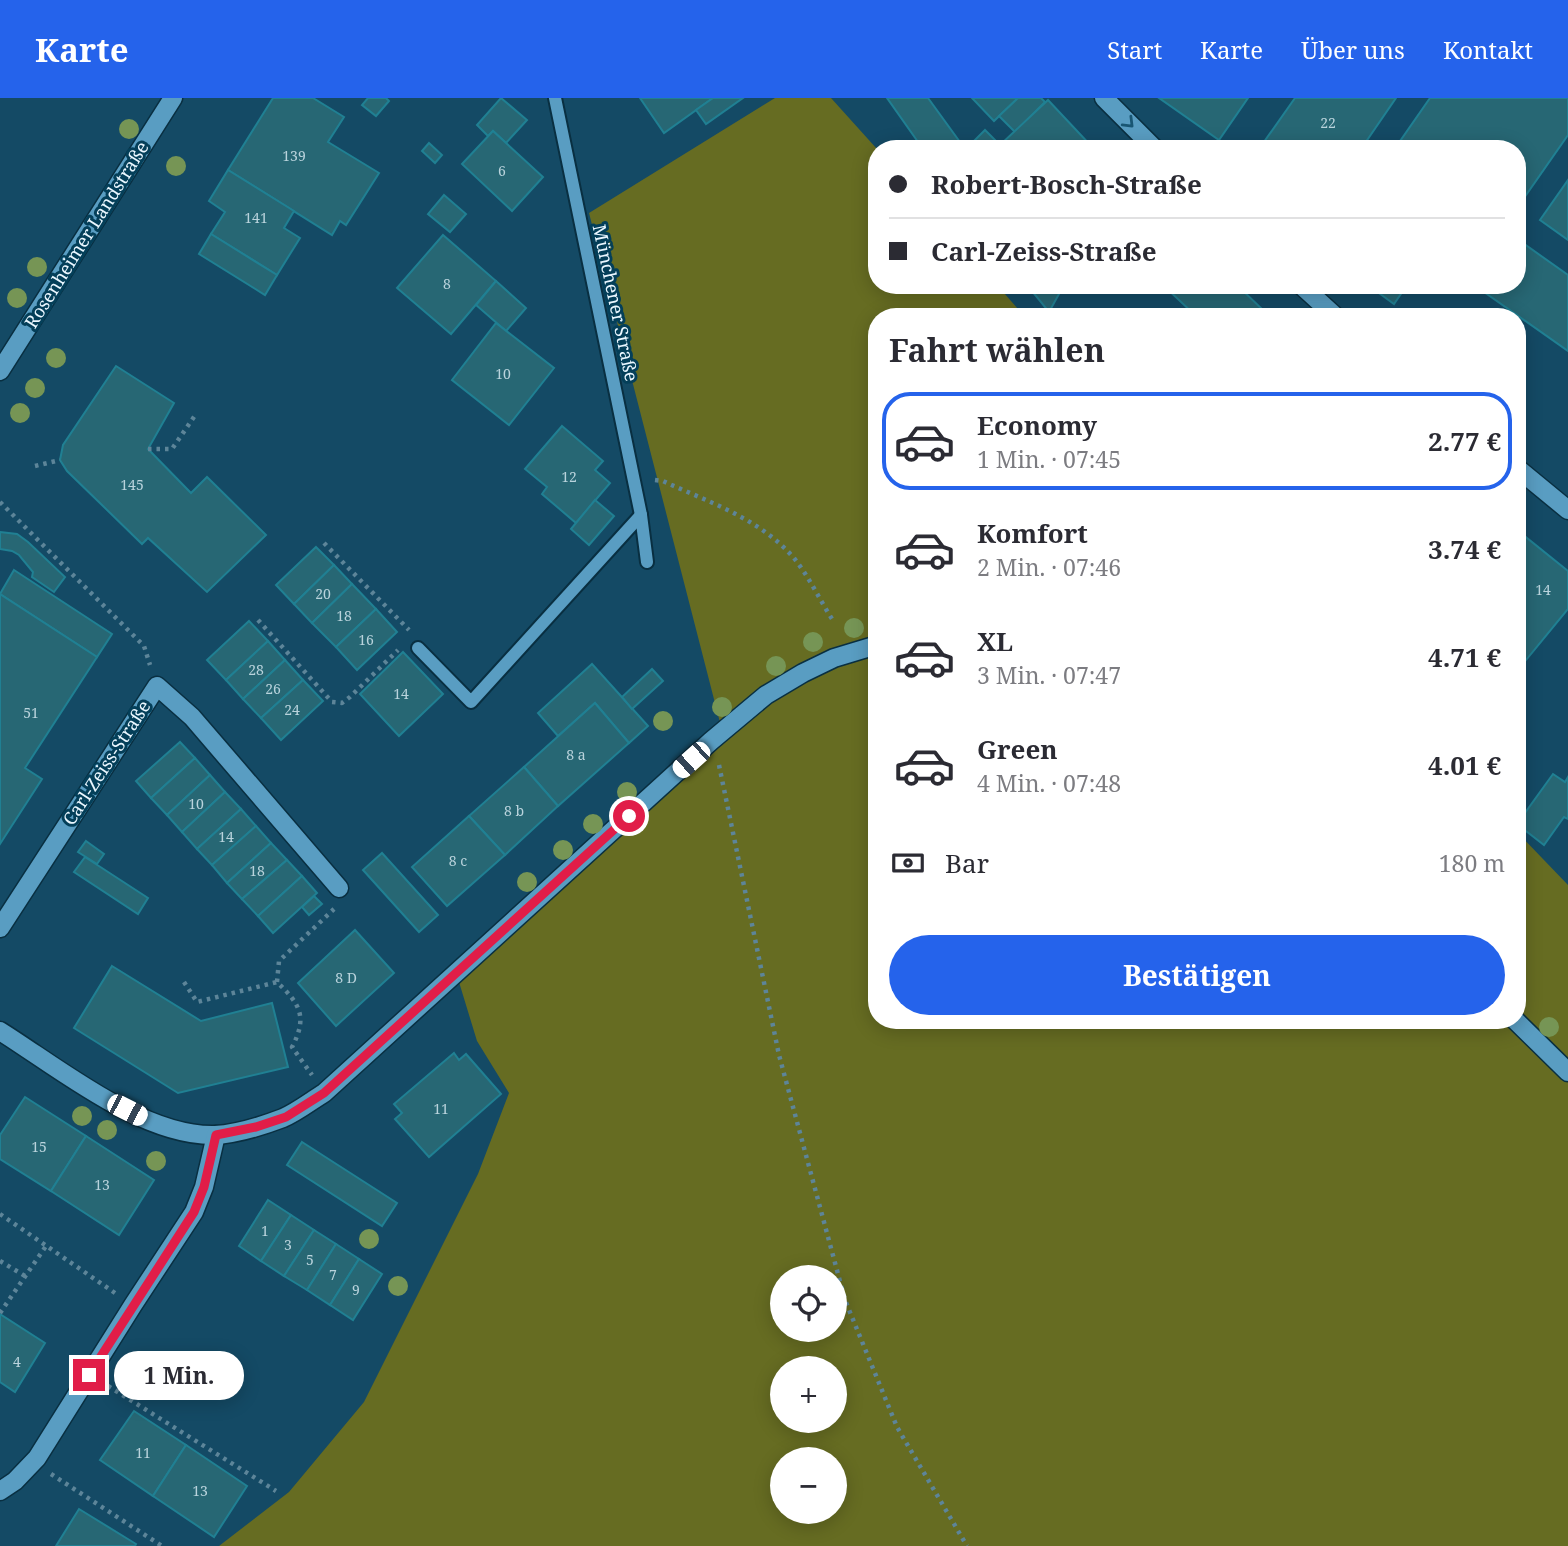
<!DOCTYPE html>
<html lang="de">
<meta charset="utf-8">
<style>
body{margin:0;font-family:"Noto Serif",serif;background:#f7f7f7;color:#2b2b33;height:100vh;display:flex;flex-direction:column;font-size:26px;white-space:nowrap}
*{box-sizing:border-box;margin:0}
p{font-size:23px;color:#7c7c81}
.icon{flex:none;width:38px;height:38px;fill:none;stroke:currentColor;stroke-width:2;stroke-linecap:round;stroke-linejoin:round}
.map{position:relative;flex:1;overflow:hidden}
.side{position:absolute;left:868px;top:210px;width:658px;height:721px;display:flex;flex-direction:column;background:#fff;border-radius:28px;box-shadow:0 4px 18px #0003}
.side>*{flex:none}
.guide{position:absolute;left:868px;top:42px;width:658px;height:154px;border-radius:28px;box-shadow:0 4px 18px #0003;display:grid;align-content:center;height:154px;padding:0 21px;background:#fff}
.fabs{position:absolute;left:770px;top:1167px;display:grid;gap:14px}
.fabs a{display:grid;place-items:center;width:77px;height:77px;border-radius:50%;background:#fff;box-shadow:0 4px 18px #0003;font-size:35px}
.end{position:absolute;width:32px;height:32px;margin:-16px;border:9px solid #e11d48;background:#fff;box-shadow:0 0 0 4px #fff}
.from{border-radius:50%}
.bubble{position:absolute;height:49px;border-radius:24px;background:#fff;box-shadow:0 4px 18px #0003;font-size:23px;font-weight:700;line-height:49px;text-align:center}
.car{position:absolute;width:21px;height:42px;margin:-21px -10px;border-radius:9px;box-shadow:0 0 5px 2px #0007;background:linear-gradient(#fff 24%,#345 0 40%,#fff 0 76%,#345 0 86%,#fff 0)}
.guide b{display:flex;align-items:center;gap:24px;height:66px;font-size:26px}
.guide b+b{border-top:2px solid #e1e1e2}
.guide i{width:18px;height:18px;background:#2b2b33}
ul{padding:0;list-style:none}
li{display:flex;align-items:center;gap:21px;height:98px;margin:0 14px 10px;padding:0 7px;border:4px solid transparent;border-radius:28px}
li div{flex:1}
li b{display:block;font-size:26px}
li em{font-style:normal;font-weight:700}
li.selected{border-color:#2563eb}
li>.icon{width:63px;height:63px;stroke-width:1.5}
h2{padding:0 21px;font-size:32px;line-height:84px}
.pay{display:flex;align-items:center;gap:18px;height:77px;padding:0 21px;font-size:26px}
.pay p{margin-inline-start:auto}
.primary-button{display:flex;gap:14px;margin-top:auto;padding:14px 21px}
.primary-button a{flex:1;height:80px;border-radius:42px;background:#2563eb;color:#fff;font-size:28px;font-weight:700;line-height:80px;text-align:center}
header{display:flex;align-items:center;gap:42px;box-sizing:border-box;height:98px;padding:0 35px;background:#2563eb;color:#fff}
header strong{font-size:33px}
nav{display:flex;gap:38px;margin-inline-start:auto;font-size:24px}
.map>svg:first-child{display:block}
</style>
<header>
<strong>Karte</strong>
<nav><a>Start</a><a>Karte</a><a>Über uns</a><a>Kontakt</a></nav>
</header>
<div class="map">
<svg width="1568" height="1448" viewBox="0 0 1568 1448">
<rect width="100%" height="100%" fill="#144a65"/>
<path fill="#666c22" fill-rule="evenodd" d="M775,0H831L877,51V187H997L1025,219H877V922H1517V734L1568,787V1448H219L289,1394L364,1304L478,1076L509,995L477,943L459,884L725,644L589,115ZM782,1180H835V1232H782ZM782,1270H835V1323H782ZM782,1362H835V1414H782Z"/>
<g fill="#276774" stroke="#208093" stroke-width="2">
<polygon points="273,0 313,0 344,19 328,44 379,75 346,127 340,123 332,137 228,72"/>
<polygon points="368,0 386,0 389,3 376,18 362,7"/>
<polygon points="501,0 527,22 506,45 493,33 488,38 477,27"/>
<polygon points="640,0 713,0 664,35"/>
<polygon points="713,0 743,0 706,26 696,12"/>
<polygon points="887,0 928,0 965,51 923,51"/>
<polygon points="972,0 1018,0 994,23"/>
<polygon points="1018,0 1041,0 1045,4 1015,34 999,18"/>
<polygon points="1159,0 1248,0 1219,42"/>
<polygon points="1295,0 1396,0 1361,51 1259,51"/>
<polygon points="1430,0 1568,0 1568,37 1517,110 1517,51 1398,51 1396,49"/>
<polygon points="1048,2 1094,51 1004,51 1000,47"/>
<polygon points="985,32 1004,51 966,51"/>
<polygon points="493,33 543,79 512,113 462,66"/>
<polygon points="429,45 442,57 435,65 422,53"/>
<polygon points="228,72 294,113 284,130 300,140 277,177 211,136 225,114 209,103"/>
<polygon points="1568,82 1568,142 1540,122"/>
<polygon points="444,97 466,116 450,134 428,116"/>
<polygon points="211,136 277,177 265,197 199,156"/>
<polygon points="443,137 496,183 451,236 397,190"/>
<polygon points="1520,143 1568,177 1568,253 1484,194 1489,187 1517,187 1517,147"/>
<polygon points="496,183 526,210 506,233 476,207"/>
<polygon points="1027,187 1064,187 1049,214"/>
<polygon points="1163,187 1237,187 1263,212 1257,219 1197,219"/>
<polygon points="1368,187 1407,187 1394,206"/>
<polygon points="496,225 554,270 509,327 452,282"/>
<polygon points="116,268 174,305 148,351 191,395 207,379 266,437 207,494 148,440 142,446 67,373 60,362 63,347"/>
<polygon points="562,328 603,363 595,372 610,385 576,425 542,396 547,389 525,371"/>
<polygon points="595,402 614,418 589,447 571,431"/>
<polygon points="1517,432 1568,473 1568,511 1517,573"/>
<polygon points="0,434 17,436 28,444 65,479 54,494 32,479 33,474 19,457 12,453 0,451"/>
<polygon points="316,449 334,467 294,506 276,487"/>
<polygon points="334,467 352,486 312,525 294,506"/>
<polygon points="14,472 112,536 97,559 0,496"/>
<polygon points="352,486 376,511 336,549 312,525"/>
<polygon points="0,496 97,559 25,670 42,681 0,746"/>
<polygon points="376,511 397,534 357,572 336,549"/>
<polygon points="249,523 268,543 226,582 207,562"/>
<polygon points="268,543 285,562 243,601 226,582"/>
<polygon points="403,554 443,596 399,638 360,596"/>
<polygon points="285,562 303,582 261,620 243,601"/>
<polygon points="592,566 648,628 629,645 595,605 558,638 538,615"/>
<polygon points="652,571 663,583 632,611 622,599"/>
<polygon points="303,582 323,603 281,642 261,620"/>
<polygon points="595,605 629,645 558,708 524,669"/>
<polygon points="180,644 195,660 151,700 136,683"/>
<polygon points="195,660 210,677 167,717 151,700"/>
<polygon points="524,669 558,708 505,757 469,718"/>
<polygon points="1553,676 1565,684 1568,679 1568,721 1564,719 1544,747 1517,726"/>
<polygon points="210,677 225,694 182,734 167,717"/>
<polygon points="225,694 241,711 197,751 182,734"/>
<polygon points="241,711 256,728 212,767 197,751"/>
<polygon points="469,718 505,757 447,808 412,769"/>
<polygon points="256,728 271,745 227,785 212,767"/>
<polygon points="86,743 104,756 97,766 78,754"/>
<polygon points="271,745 287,762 242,801 227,785"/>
<polygon points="382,755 438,817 419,834 363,772"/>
<polygon points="85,759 148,800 138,816 74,774"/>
<polygon points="287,762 302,778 258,818 242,801"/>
<polygon points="302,778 317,795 273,835 258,818"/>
<polygon points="314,798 322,806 309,817 302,809"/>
<polygon points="355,832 394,875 336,928 298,885"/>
<polygon points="112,868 201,923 272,905 288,969 178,995 74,930"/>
<polygon points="454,955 459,962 466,956 501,996 429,1059 395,1021 402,1015 394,1006"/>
<polygon points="25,999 86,1038 51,1093 0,1061 0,1037"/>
<polygon points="86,1038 154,1082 119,1137 51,1093"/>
<polygon points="302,1044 397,1105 382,1128 287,1067"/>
<polygon points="268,1102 291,1117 261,1163 239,1148"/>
<polygon points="291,1117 314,1132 284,1178 261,1163"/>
<polygon points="314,1132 336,1146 307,1192 284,1178"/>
<polygon points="336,1146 359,1161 330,1207 307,1192"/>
<polygon points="359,1161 382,1176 353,1222 330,1207"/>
<polygon points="0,1216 45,1245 15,1294 0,1284"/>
<polygon points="134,1313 186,1347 153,1398 100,1362"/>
<polygon points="186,1347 247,1388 214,1439 153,1398"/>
<polygon points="79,1411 136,1446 135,1448 56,1448"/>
</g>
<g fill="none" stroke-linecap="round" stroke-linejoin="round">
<defs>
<g id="service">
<polyline points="555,0 641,417 647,464"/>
<polyline points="418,550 471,604 641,417"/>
</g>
<g id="minor">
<polyline points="1104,0 1155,51"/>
<polyline points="1301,187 1336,219"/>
<polyline points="1517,370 1568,412"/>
<polyline points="0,830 157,588 192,619 339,790"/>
<polyline points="1515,922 1568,974"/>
<path d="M0,933C59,970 143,1039 215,1037C237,1036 262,1028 283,1020C297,1014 311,1003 324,995L711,643L766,597L803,575L834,560L877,547"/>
<polyline points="0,1393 15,1383 37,1360 133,1207 194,1114 204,1089 216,1037"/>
</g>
<polyline id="secondary" points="0,273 173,0"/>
</defs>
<use href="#service" stroke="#092f41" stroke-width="16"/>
<use href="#minor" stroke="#092f41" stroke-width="21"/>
<use href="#secondary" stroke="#092f41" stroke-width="21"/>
<g stroke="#5d8599" stroke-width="4.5" stroke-dasharray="3.5 5" stroke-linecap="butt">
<polyline points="148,351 172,351 196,316"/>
<polyline points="35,368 60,362"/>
<path d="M655,382L663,383C708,404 759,420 793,459C809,478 820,503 834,524"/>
<polyline points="0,404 144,548 150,567"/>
<polyline points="324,445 409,532"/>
<polyline points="258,522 332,604 342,605 350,599 398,552"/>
<polyline points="719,667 779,957 845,1202 897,1329 967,1448"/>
<path d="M184,884L197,904L277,884C300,906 308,919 292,949L312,977"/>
<polyline points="277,884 279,863 334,811"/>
<polyline points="0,1116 115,1195"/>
<polyline points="0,1163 25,1178"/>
<polyline points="0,1215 46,1148"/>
<polyline points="108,1288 276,1393"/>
<polyline points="51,1376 162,1448"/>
</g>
<use href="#service" stroke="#599dc2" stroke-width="12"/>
<use href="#minor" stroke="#599dc2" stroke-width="18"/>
<use href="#secondary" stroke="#599dc2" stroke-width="18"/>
</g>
<g fill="#769555">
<circle cx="129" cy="31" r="10"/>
<circle cx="176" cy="68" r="10"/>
<circle cx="37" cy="169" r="10"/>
<circle cx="17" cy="200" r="10"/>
<circle cx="56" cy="260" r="10"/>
<circle cx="35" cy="290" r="10"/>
<circle cx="20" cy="315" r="10"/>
<circle cx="854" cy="530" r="10"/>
<circle cx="813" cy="544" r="10"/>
<circle cx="776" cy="568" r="10"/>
<circle cx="722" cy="609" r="10"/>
<circle cx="663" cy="623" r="10"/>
<circle cx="627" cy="694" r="10"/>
<circle cx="593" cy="726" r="10"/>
<circle cx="563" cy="752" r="10"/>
<circle cx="527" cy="784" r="10"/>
<circle cx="1549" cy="929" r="10"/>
<circle cx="82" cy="1018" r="10"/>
<circle cx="107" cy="1032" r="10"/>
<circle cx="156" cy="1063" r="10"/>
<circle cx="369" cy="1141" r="10"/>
<circle cx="398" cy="1188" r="10"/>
</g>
<defs><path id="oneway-chevron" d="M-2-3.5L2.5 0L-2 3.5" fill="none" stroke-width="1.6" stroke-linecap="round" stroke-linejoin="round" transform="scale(1.75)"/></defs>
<use stroke="#195673" href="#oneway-chevron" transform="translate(1129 25) rotate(45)"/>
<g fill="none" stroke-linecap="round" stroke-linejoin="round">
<polyline stroke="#e11d48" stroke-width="9" points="89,1277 194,1114 204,1089 216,1037 256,1029 286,1019 324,995 629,718"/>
</g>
<g text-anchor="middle" stroke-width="6" stroke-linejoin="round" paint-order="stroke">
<g font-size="14" fill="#b9d3dc">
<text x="1328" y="30">22</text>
<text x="294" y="63">139</text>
<text x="502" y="78">6</text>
<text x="256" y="125">141</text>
<text x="447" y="191">8</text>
<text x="503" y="281">10</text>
<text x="569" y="384">12</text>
<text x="132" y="392">145</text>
<text x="1543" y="497">14</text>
<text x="323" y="501">20</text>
<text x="344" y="523">18</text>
<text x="366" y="547">16</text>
<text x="256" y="577">28</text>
<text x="273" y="596">26</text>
<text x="401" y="601">14</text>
<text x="292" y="617">24</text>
<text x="31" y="620">51</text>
<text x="576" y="662">8 a</text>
<text x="196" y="711">10</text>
<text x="514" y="718">8 b</text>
<text x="226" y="744">14</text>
<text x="458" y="768">8 c</text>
<text x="257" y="778">18</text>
<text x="346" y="885">8 D</text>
<text x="441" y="1016">11</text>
<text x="39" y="1054">15</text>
<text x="102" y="1092">13</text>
<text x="265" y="1138">1</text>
<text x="288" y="1152">3</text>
<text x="310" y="1167">5</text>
<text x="333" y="1182">7</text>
<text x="356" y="1197">9</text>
<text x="17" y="1269">4</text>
<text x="143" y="1360">11</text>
<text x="200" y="1398">13</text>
</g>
<g font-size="18" fill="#eaf7ff" stroke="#043f59">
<text transform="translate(87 137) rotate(-58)" y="6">Rosenheimer Landstraße</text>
<text transform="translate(615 205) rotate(78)" y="6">Münchener Straße</text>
<text transform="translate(107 665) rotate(-57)" y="6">Carl-Zeiss-Straße</text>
</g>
</g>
</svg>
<div class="fabs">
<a><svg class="icon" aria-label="locate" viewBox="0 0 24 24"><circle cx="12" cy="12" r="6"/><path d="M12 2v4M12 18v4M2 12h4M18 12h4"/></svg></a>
<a>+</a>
<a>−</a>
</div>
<i class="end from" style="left:629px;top:718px"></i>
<i class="end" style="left:89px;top:1277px"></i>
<div class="bubble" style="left:114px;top:1253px;width:130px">1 Min.</div>
<i class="car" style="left:691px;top:662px;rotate:228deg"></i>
<i class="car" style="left:127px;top:1012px;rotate:117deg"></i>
<div class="guide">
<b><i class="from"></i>Robert-Bosch-Straße</b>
<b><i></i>Carl-Zeiss-Straße</b>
</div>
<section class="side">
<h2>Fahrt wählen</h2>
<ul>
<li class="selected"><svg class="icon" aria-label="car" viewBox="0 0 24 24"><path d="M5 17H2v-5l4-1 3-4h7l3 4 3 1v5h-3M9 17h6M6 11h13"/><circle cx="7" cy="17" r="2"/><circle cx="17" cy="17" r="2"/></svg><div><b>Economy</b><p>1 Min. · 07:45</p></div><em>2.77 €</em></li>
<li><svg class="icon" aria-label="car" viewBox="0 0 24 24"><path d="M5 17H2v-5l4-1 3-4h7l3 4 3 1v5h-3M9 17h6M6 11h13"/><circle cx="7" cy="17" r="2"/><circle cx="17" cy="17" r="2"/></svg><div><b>Komfort</b><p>2 Min. · 07:46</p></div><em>3.74 €</em></li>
<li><svg class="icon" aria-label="car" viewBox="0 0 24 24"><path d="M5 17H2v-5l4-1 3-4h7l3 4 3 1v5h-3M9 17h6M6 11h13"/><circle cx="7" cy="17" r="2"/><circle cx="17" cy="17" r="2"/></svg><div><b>XL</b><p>3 Min. · 07:47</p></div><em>4.71 €</em></li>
<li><svg class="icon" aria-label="car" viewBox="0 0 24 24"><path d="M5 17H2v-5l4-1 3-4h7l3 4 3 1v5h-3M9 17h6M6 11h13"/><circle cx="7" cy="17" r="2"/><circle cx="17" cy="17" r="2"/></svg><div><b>Green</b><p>4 Min. · 07:48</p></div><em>4.01 €</em></li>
</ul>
<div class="pay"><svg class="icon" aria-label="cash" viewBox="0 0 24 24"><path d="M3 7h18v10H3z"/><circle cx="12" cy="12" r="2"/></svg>Bar<p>180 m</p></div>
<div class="primary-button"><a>Bestätigen</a></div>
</section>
</div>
